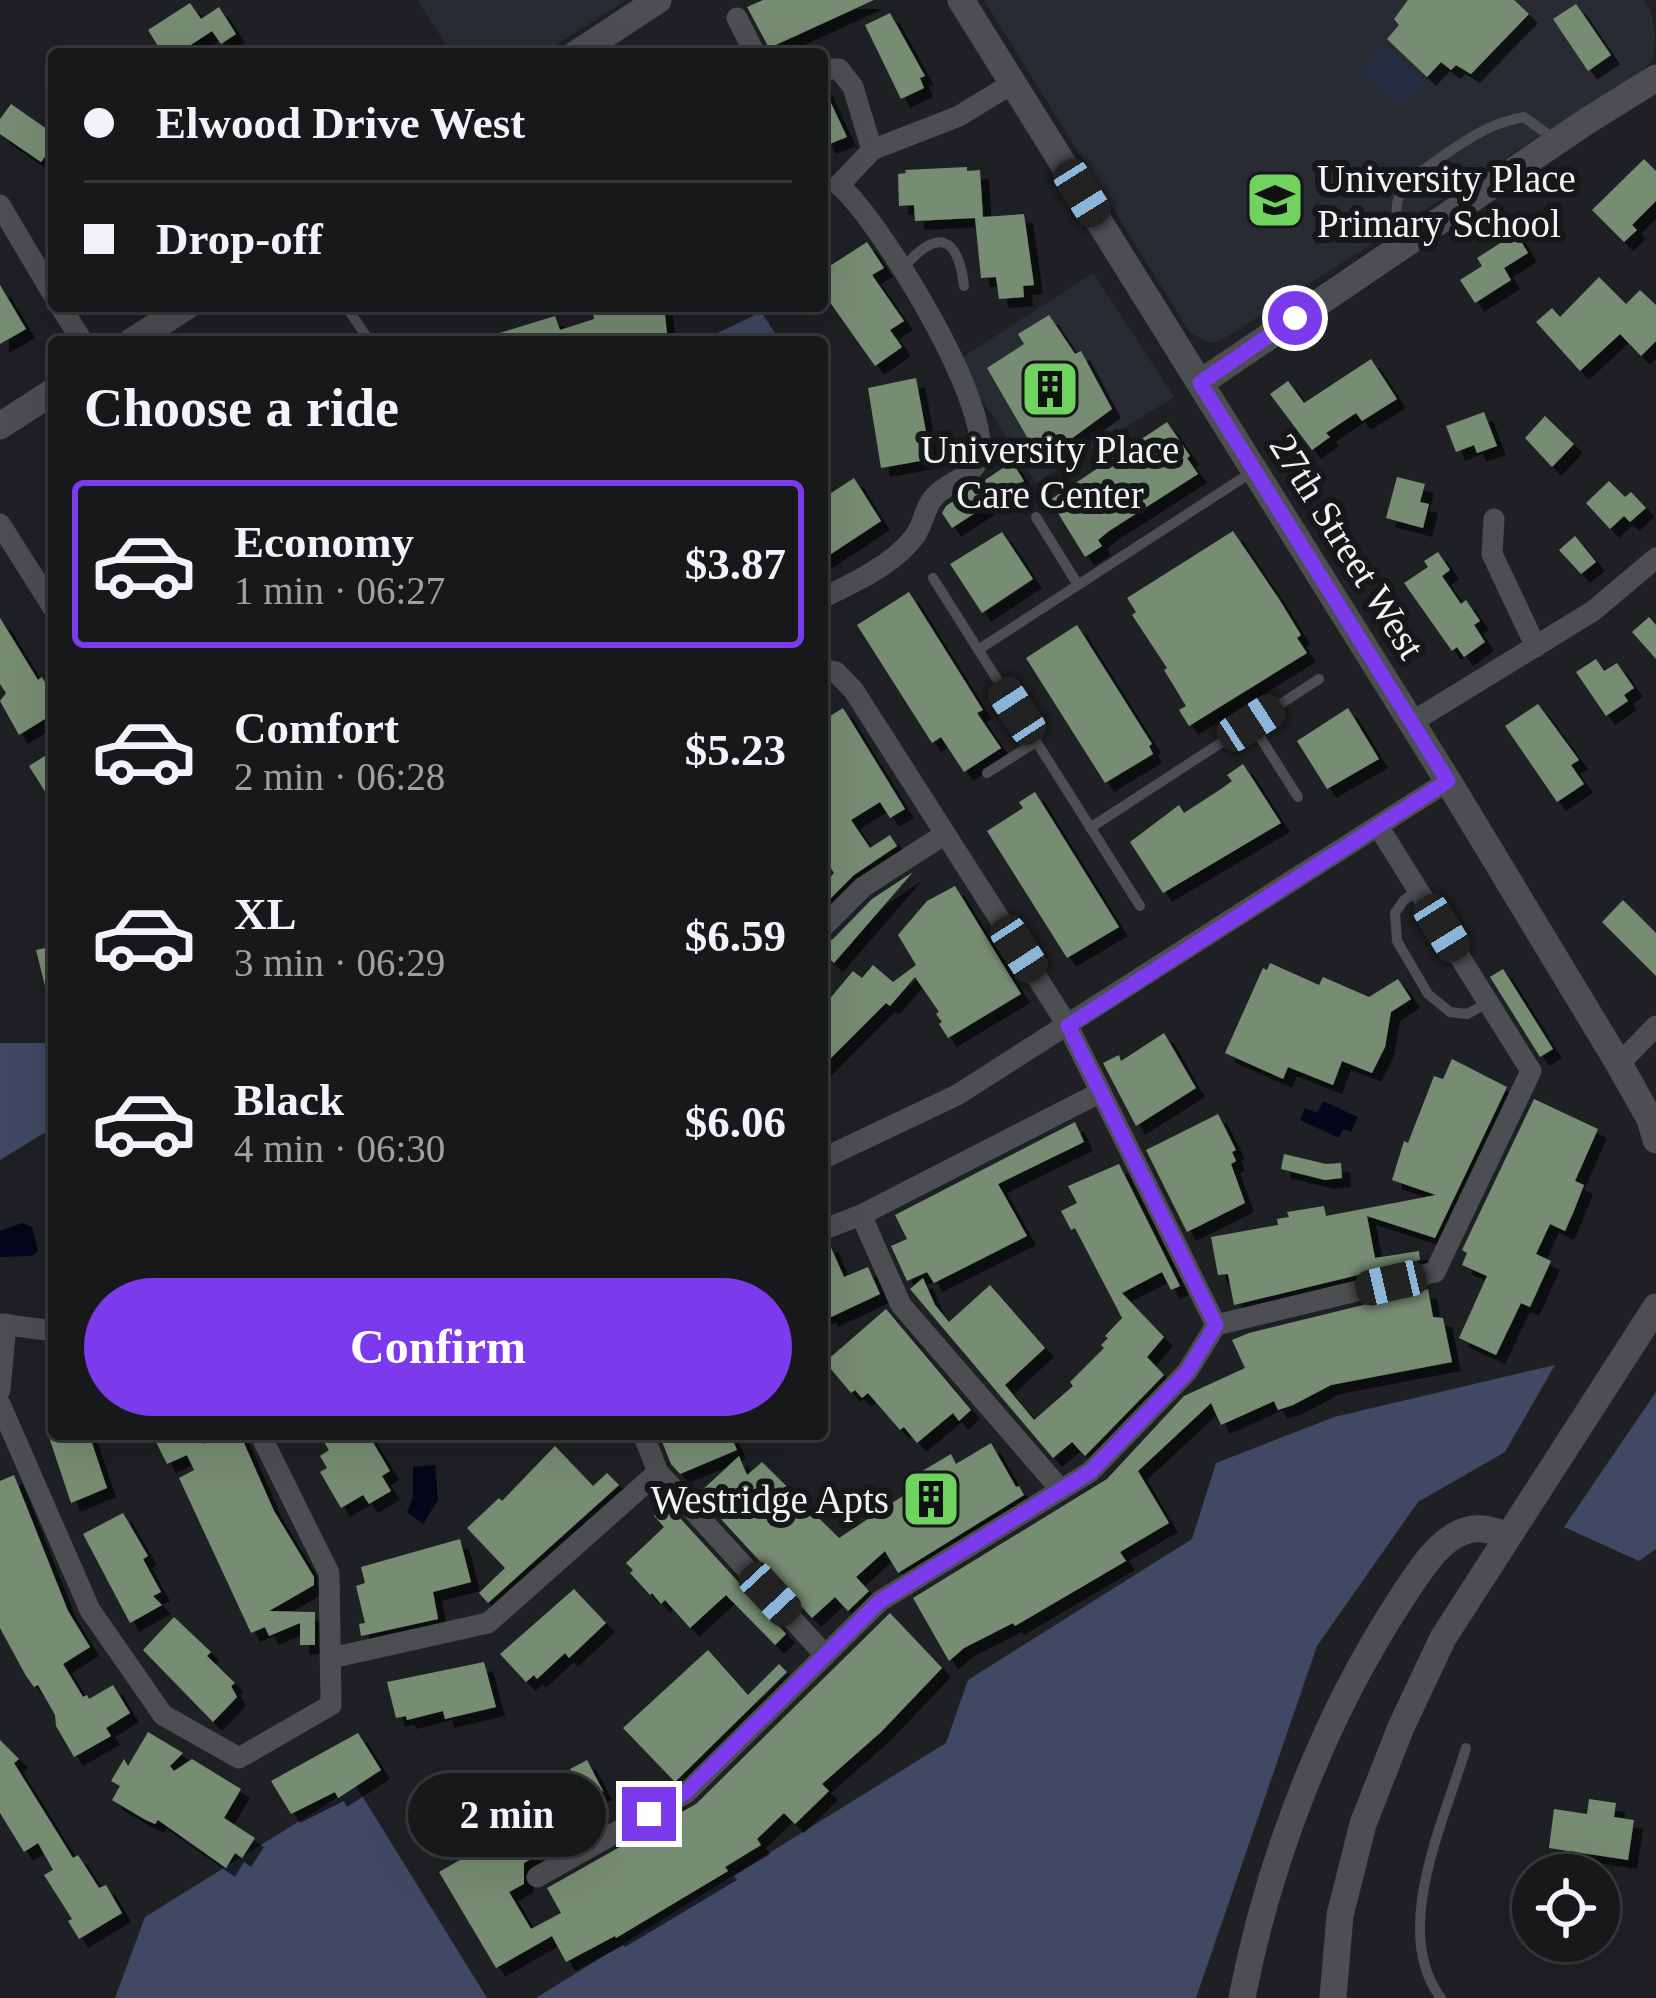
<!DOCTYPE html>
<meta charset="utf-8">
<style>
body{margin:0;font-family:Georgia,serif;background:#202123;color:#f1f3f6;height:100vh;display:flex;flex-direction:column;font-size:45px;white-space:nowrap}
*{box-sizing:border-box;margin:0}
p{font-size:39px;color:#9ea0a2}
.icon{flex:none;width:66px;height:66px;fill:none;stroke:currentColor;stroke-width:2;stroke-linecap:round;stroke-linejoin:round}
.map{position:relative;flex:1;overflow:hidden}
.drawer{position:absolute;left:48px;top:336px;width:780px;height:1104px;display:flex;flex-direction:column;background:#17181a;border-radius:12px;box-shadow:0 12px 48px #0002,0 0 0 3px #363739}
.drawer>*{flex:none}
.banner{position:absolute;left:48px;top:48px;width:780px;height:264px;border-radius:12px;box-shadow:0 12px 48px #0002,0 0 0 3px #363739;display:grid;align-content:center;height:264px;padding:0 36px;background:#17181a}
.buttons{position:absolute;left:1512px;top:1854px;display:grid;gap:24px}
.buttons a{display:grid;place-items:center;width:108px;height:108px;border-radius:50%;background:#17181a;box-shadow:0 12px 48px #0002,0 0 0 3px #363739;font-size:60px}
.end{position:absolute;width:54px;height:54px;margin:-27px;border:15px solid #7c3aed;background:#fff;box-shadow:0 0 0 6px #fff}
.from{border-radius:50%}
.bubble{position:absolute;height:84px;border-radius:42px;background:#17181a;box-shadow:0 12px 48px #0002,0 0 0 3px #363739;font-size:39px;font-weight:700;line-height:84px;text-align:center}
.car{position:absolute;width:36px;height:72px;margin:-36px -18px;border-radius:15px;box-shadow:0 0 9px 3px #0007;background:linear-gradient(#222 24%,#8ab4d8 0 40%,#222 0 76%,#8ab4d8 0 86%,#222 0)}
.banner b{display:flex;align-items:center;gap:42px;height:114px;font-size:45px}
.banner b+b{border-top:3px solid #363739}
.banner i{width:30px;height:30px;background:#f1f3f6}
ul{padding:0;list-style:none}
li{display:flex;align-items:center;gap:36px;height:168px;margin:0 24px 18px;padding:0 12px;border:6px solid transparent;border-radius:12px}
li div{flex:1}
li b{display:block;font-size:45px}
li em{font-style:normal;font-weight:700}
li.current{border-color:#7c3aed}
li>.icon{width:108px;height:108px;stroke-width:1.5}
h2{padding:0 36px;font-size:54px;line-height:144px}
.cta{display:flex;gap:24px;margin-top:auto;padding:24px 36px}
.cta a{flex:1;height:138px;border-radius:72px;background:#7c3aed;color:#fff;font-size:48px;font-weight:700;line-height:138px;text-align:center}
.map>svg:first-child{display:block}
</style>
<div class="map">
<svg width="1656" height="1998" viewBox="0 0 1656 1998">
<defs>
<filter id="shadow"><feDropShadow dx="9" dy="9" stdDeviation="0" flood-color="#0009"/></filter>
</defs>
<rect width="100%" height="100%" fill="#1f2023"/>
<g fill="#292b33">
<polygon points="417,0 626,0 542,54 452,54"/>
<polygon points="984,0 1644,0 1651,11 1656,41 1653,59 1643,70 1217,343 1204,341 1189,331"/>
<polygon points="1093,273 1174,397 1036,483 957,361"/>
</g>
<polygon fill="#262c41" points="1385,45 1426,83 1403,108 1362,70"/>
<g fill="#404863">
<polygon points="761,312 781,342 699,342"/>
<polygon points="0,1043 54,1043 54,1127 0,1160"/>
<polygon points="1555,1365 1505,1452 1418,1502 1317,1646 1196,1998 536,1998 946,1743 968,1680 1192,1539 1216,1463 1334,1417"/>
<polygon points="1656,1392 1656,1549 1639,1561 1564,1527"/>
<polygon points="356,1786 487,1998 115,1998 145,1917"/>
</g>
<g fill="#04071c">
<polygon points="1323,1101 1358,1117 1351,1132 1343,1129 1339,1138 1300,1120 1305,1108 1317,1113"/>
<polygon points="22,1223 32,1227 38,1251 32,1256 0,1257 0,1231"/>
<polygon points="435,1465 438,1500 423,1524 407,1512 413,1497 413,1467"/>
</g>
<g fill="#778d73" filter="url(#shadow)">
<polygon points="763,0 874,0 769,48 747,7"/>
<polygon points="1408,0 1514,0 1529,14 1471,74 1456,65 1451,70 1441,62 1427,77 1387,39 1399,25 1394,19"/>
<polygon points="190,3 201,19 219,7 236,34 221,44 212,31 177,54 163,54 148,30"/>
<polygon points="1576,4 1611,55 1588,71 1553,19"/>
<polygon points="890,13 925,76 920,78 924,88 901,99 865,25"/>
<polygon points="822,84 847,137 827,145 822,134"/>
<polygon points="11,104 54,134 54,144 41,162 0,134 0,119"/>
<polygon points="1644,159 1656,171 1656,201 1632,225 1637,230 1624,242 1592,210"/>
<polygon points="967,167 967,171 980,170 983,217 1024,214 1034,285 1023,286 1024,297 999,299 996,277 981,278 975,218 915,221 914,205 899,206 898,174 906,173 905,170"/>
<polygon points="1516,233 1528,253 1504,268 1511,280 1475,303 1460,280 1482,266 1477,258"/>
<polygon points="867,242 884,268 872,275 904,321 890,330 902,347 875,366 822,291 822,271"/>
<polygon points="1599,277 1626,304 1640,290 1656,305 1656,341 1641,356 1620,334 1580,371 1536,322 1552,308 1560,317"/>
<polygon points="0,285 26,329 0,344"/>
<polygon points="664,306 668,342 484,342 483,338 555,316 560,330 594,319 593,313"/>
<polygon points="1049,315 1075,354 1081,351 1112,409 1041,461 987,368 1024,344 1018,334"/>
<polygon points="1371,359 1397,399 1362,421 1356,413 1326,433 1330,437 1312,450 1270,394 1288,381 1304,403"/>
<polygon points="916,378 931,459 881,468 868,388"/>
<polygon points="1484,412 1497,446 1477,453 1474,445 1456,452 1446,426"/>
<polygon points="1545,416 1574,444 1552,467 1525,438"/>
<polygon points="1167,422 1190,456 1187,458 1198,474 1109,531 1098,540 1102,546 1085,557 1050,500"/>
<polygon points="1012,462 1024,481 952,528 942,513 946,506"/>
<polygon points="1397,477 1425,484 1420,502 1429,504 1423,528 1386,518"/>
<polygon points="854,478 881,521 822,560 822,499"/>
<polygon points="1609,481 1625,497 1631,492 1646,508 1630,522 1624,516 1610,529 1586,503"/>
<polygon points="1233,531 1279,599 1301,635 1297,638 1307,653 1189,726 1179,710 1186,706 1164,670 1167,668 1132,615 1136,612 1127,598"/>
<polygon points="1002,532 1033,579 982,613 950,564"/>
<polygon points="1575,536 1596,562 1581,574 1559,550"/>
<polygon points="1438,552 1450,570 1442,576 1461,604 1466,600 1480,621 1474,625 1485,642 1464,657 1457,647 1452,651 1404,583 1428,567 1424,561"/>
<polygon points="909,592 983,710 977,713 1001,748 964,772 941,737 932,743 857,625"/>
<polygon points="1649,617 1656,625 1656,659 1632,632"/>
<polygon points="0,618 38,680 42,677 53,697 45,702 53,714 19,735 0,701 6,693 0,684"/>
<polygon points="1077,625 1152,744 1149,746 1153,754 1105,783 1026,658"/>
<polygon points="1596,659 1604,671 1617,663 1634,688 1624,695 1628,701 1606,716 1576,672"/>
<polygon points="1538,704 1579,760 1571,765 1584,784 1557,802 1505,726"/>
<polygon points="843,708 905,809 890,818 880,802 851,820 870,848 890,835 897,846 854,875 822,907 822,887 834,873 822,855 822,721"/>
<polygon points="1348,708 1379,759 1327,789 1297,741"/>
<polygon points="54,750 54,806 29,766"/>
<polygon points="1243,764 1281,823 1163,893 1130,842 1179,805 1184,813 1221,789 1232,781 1227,775"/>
<polygon points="1035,792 1119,927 1067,958 987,831 1023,808 1019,802"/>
<polygon points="913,872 834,963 822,952 822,943 833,939 872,899"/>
<polygon points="955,886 1021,994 948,1038 939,1024 942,1022 936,1014 939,1012 915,977 890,1006 886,1003 822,1067 822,1008 853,971 862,978 873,965 893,982 916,965 898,935 927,901"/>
<polygon points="1623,900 1656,933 1656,976 1602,922"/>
<polygon points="54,946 54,997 48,998 36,950"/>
<polygon points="1270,963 1319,985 1323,977 1369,997 1398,979 1411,999 1391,1012 1385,1047 1372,1073 1342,1061 1333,1085 1288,1067 1283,1079 1225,1053 1263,968 1267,970"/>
<polygon points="1503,969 1553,1049 1540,1057 1490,977"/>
<polygon points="1164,1033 1196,1088 1136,1126 1103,1063 1119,1055 1121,1061"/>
<polygon points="1452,1059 1507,1087 1435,1238 1367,1216 1375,1258 1419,1251 1420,1260 1234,1305 1228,1274 1218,1275 1211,1237 1278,1225 1277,1219 1289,1217 1287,1212 1324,1206 1326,1216 1436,1195 1392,1180 1404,1141 1408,1143 1434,1076 1443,1079"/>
<polygon points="1534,1099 1598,1129 1575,1181 1584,1185 1573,1213 1565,1231 1550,1224 1536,1254 1551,1261 1530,1307 1521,1303 1496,1355 1459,1338 1487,1276 1462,1265 1467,1253 1462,1250"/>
<polygon points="1218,1114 1236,1150 1232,1152 1236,1161 1231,1164 1245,1203 1187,1232 1146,1150"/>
<polygon points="1075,1122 1084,1142 998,1184 1027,1236 934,1283 927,1272 907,1281 891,1246 907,1239 895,1215"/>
<polygon points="1284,1154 1326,1164 1341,1163 1342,1178 1325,1180 1281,1169"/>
<polygon points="1119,1164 1180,1286 1171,1290 1162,1272 1122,1293 1164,1337 1147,1357 1164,1375 1085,1456 1072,1442 1053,1458 910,1289 923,1278 935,1305 949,1322 990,1285 1045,1348 1005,1385 1034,1420 1073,1386 1070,1382 1104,1348 1101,1345 1108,1338 1105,1336 1122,1318 1075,1228 1071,1230 1061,1211 1077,1203 1068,1186"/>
<polygon points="829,1243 844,1277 868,1267 880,1294 829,1318 827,1313 822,1316 822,1245"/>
<polygon points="1428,1289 1433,1317 1443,1318 1452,1362 1331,1385 1293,1405 1278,1410 1274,1401 1221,1425 1211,1403 1138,1471 1169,1523 1120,1552 1126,1561 1015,1626 1013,1623 964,1648 949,1661 913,1598 1107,1479 1184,1396 1245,1368 1232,1340 1249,1333"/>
<polygon points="886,1309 971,1410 959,1421 953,1413 917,1443 904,1427 900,1430 868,1393 862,1398 855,1390 851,1393 825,1362"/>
<polygon points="48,1434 89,1434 107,1488 71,1503"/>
<polygon points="152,1434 199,1434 204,1444 226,1434 240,1434 274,1511 314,1577 314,1585 269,1611 315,1612 315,1645 300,1645 300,1623 269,1636 265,1627 251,1633 179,1478 194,1470 187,1455 167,1464"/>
<polygon points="319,1434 368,1434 390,1471 382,1476 391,1491 369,1504 363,1495 341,1508 320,1472 327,1468 320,1456 329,1450"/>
<polygon points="659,1434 730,1434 737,1450 680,1474 671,1464"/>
<polygon points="991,1443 1016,1487 1019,1486 1024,1495 898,1573 885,1551 856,1577 869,1591 848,1611 835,1597 812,1618 698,1494 739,1456 747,1475 762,1462 839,1538 915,1488 912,1483 922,1477 919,1473 951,1454 956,1464"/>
<polygon points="555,1446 593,1486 607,1473 619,1485 488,1603 479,1593 505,1568 467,1528 499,1498 502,1501"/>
<polygon points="14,1475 68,1611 90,1647 63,1664 83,1697 87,1695 89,1699 113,1685 130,1713 106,1728 111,1736 74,1757 56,1726 55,1715 38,1685 34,1687 26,1676 0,1628 0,1481"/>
<polygon points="667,1504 786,1634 775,1645 726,1595 690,1628 665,1600 661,1604 652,1593 650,1595 630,1573 633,1570 626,1563 664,1527 654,1516"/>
<polygon points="123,1513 148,1556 143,1559 161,1592 153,1596 162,1605 130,1623 83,1534"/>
<polygon points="460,1539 471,1582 433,1592 438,1619 361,1636 359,1624 365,1623 356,1586 365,1583 361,1567"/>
<polygon points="574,1589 606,1623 569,1658 565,1653 537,1679 534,1675 526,1682 500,1654"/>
<polygon points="890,1613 942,1668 881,1732 822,1784 829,1791 795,1824 784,1813 757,1839 761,1845 725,1867 728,1871 616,1938 615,1936 566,1962 552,1936 496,1968 439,1872 491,1842 479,1822 494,1813 507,1835 544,1813 540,1805 577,1783 570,1769 587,1760 603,1791 567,1810 580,1831 524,1863 524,1884 509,1892 531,1929 561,1913 547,1888 696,1804"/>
<polygon points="174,1617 211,1652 207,1656 235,1683 231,1686 237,1697 213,1722 143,1650"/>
<polygon points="708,1650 748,1695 779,1664 787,1672 675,1782 623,1728"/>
<polygon points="484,1662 496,1707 445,1719 443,1711 407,1720 406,1716 396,1718 387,1682"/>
<polygon points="148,1732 183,1753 170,1766 174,1771 192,1759 241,1789 224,1818 255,1838 242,1858 235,1853 226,1868 158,1820 155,1824 144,1819 112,1800 120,1786 111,1781 124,1759 128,1766"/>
<polygon points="358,1733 381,1770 338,1798 335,1792 291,1814 271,1781"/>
<polygon points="0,1740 19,1759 14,1763 73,1858 78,1855 99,1888 106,1885 122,1913 79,1939 68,1921 72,1919 44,1875 53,1870 38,1843 24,1852 0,1813"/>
<polygon points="1589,1799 1616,1803 1614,1817 1634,1820 1628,1860 1549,1848 1554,1809 1587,1814"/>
</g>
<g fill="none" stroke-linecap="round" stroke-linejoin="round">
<g stroke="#4d4e51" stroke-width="10">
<path d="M1406,242C1380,194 1411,179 1447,153C1474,135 1492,123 1524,117L1554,139"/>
<path d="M904,267C938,228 958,236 964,286"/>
<polyline points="346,306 370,342"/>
<polyline points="1036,517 1078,585"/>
<polyline points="933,578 1140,906"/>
<polyline points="978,650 1252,472"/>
<polyline points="1251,723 1298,797"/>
<polyline points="987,773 1036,742"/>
<polyline points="1090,828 1319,679"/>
<polyline points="1418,891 1404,900 1395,913 1397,941 1428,994 1450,1012 1467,1014 1488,1003"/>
<path d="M1441,1998C1390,1932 1445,1819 1466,1748"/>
</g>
<g stroke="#4d4e51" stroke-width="21">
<polyline points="737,18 755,54"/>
<polyline points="822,69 839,69 853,87 872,150"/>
<polyline points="839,185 872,150 959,116 1013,83"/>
<polyline points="0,205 54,296"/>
<polyline points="60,306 83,342"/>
<polyline points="1494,519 1492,554 1536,647"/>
<polyline points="0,524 54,609"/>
<path d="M822,598C852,584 894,564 914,537C924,525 924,507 935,496C947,483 970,478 978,461C998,411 879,219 839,185"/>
<polyline points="822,669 836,672 854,691 1068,1026 1216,1325"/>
<polyline points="1412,722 1593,611 1656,558"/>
<polyline points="822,928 863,887 945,834"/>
<polyline points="1619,1064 1656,1026"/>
<polyline points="822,1159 957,1095 1448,781"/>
<polyline points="861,1215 901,1305 1061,1490"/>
<polyline points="822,1230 861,1215 1101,1092"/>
<polyline points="0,1324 54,1331"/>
<polyline points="0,1390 6,1324"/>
<polyline points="0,1404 90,1610 163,1715 239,1758 331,1705 329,1573 260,1434"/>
<polyline points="643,1434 658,1472 825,1655"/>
<polyline points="331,1658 488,1623 658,1472"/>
<polyline points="537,1877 686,1793 880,1601 1090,1472 1187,1372 1216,1325 1435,1272 1531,1071 1378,826"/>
</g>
<g stroke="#4d4e51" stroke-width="27">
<polyline points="961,0 1448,781 1619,1064 1650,1119 1656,1140"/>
<polyline points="576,54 658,0"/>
<polyline points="131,342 187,306"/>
<polyline points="1200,383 1587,121 1656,78"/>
<polyline points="0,426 54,391"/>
<path d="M1242,1998C1269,1859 1324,1717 1401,1599C1415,1578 1432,1549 1454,1536C1472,1525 1487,1528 1506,1535"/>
<polyline points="1333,1998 1340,1915 1363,1824 1401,1727 1443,1638 1656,1307"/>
</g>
</g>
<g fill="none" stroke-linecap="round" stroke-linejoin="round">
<polyline stroke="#7c3aed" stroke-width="15" points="649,1814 686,1792 880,1601 1090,1472 1187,1372 1216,1325 1068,1026 1448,781 1200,383 1295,318"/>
</g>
<defs>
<symbol id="school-square" viewBox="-11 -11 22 22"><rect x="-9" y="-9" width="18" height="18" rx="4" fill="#70d35f" stroke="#161719"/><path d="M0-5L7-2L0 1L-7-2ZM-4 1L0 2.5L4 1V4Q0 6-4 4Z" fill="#111"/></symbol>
<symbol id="building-square" viewBox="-11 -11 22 22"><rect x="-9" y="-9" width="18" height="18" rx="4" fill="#70d35f" stroke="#161719"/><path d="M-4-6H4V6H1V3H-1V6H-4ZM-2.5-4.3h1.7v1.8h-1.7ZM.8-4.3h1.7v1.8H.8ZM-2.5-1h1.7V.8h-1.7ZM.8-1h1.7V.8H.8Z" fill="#111"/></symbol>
</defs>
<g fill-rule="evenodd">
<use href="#school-square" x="1242" y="167" width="66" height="66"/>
<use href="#building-square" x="1017" y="356" width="66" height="66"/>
<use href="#building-square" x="898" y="1466" width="66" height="66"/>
</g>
<g text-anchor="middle" stroke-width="12" stroke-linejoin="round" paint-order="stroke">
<g font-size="39" fill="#f2f3f5" stroke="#161719" text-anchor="start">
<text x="1317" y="192">University Place<tspan x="1317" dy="45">Primary School</tspan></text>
<text x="1050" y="463" text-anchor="middle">University Place<tspan x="1050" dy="45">Care Center</tspan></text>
<text x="889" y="1513" text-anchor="end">Westridge Apts</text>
</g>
<g font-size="39" fill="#f2f3f5" stroke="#161719">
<text transform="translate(1348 546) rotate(58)" y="14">27th Street West</text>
</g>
</g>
</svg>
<div class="buttons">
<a><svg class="icon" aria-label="locate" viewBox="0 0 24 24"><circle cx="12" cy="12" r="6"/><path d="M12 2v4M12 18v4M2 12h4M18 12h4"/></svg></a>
</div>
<i class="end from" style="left:1295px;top:318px"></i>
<i class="end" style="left:649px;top:1814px"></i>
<div class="bubble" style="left:408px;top:1773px;width:198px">2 min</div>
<i class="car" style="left:1082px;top:193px;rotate:148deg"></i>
<i class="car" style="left:1017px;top:711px;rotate:327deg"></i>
<i class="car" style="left:1251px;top:723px;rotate:57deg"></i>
<i class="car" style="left:1442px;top:928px;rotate:148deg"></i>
<i class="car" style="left:1019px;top:949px;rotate:147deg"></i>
<i class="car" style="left:1391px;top:1283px;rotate:257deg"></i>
<i class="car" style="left:770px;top:1594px;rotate:137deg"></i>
<div class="banner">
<b><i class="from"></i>Elwood Drive West</b>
<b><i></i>Drop-off</b>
</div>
<section class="drawer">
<h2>Choose a ride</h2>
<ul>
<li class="current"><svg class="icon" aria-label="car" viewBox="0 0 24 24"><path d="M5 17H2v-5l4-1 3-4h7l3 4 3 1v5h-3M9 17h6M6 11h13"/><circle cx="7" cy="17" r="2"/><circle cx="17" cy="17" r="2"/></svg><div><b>Economy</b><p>1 min · 06:27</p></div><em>$3.87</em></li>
<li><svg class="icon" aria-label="car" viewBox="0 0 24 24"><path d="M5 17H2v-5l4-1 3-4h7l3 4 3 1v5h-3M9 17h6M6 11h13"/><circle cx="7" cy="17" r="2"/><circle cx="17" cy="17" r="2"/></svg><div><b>Comfort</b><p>2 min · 06:28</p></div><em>$5.23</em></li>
<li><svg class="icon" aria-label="car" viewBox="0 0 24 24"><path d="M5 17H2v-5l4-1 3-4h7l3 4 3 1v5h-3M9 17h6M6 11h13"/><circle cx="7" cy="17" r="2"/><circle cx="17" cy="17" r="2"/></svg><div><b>XL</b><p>3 min · 06:29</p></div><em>$6.59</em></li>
<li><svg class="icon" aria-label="car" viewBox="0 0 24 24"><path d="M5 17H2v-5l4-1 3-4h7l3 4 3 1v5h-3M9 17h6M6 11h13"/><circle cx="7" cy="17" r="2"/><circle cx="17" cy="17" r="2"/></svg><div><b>Black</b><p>4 min · 06:30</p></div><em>$6.06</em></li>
</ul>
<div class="cta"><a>Confirm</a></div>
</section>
</div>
